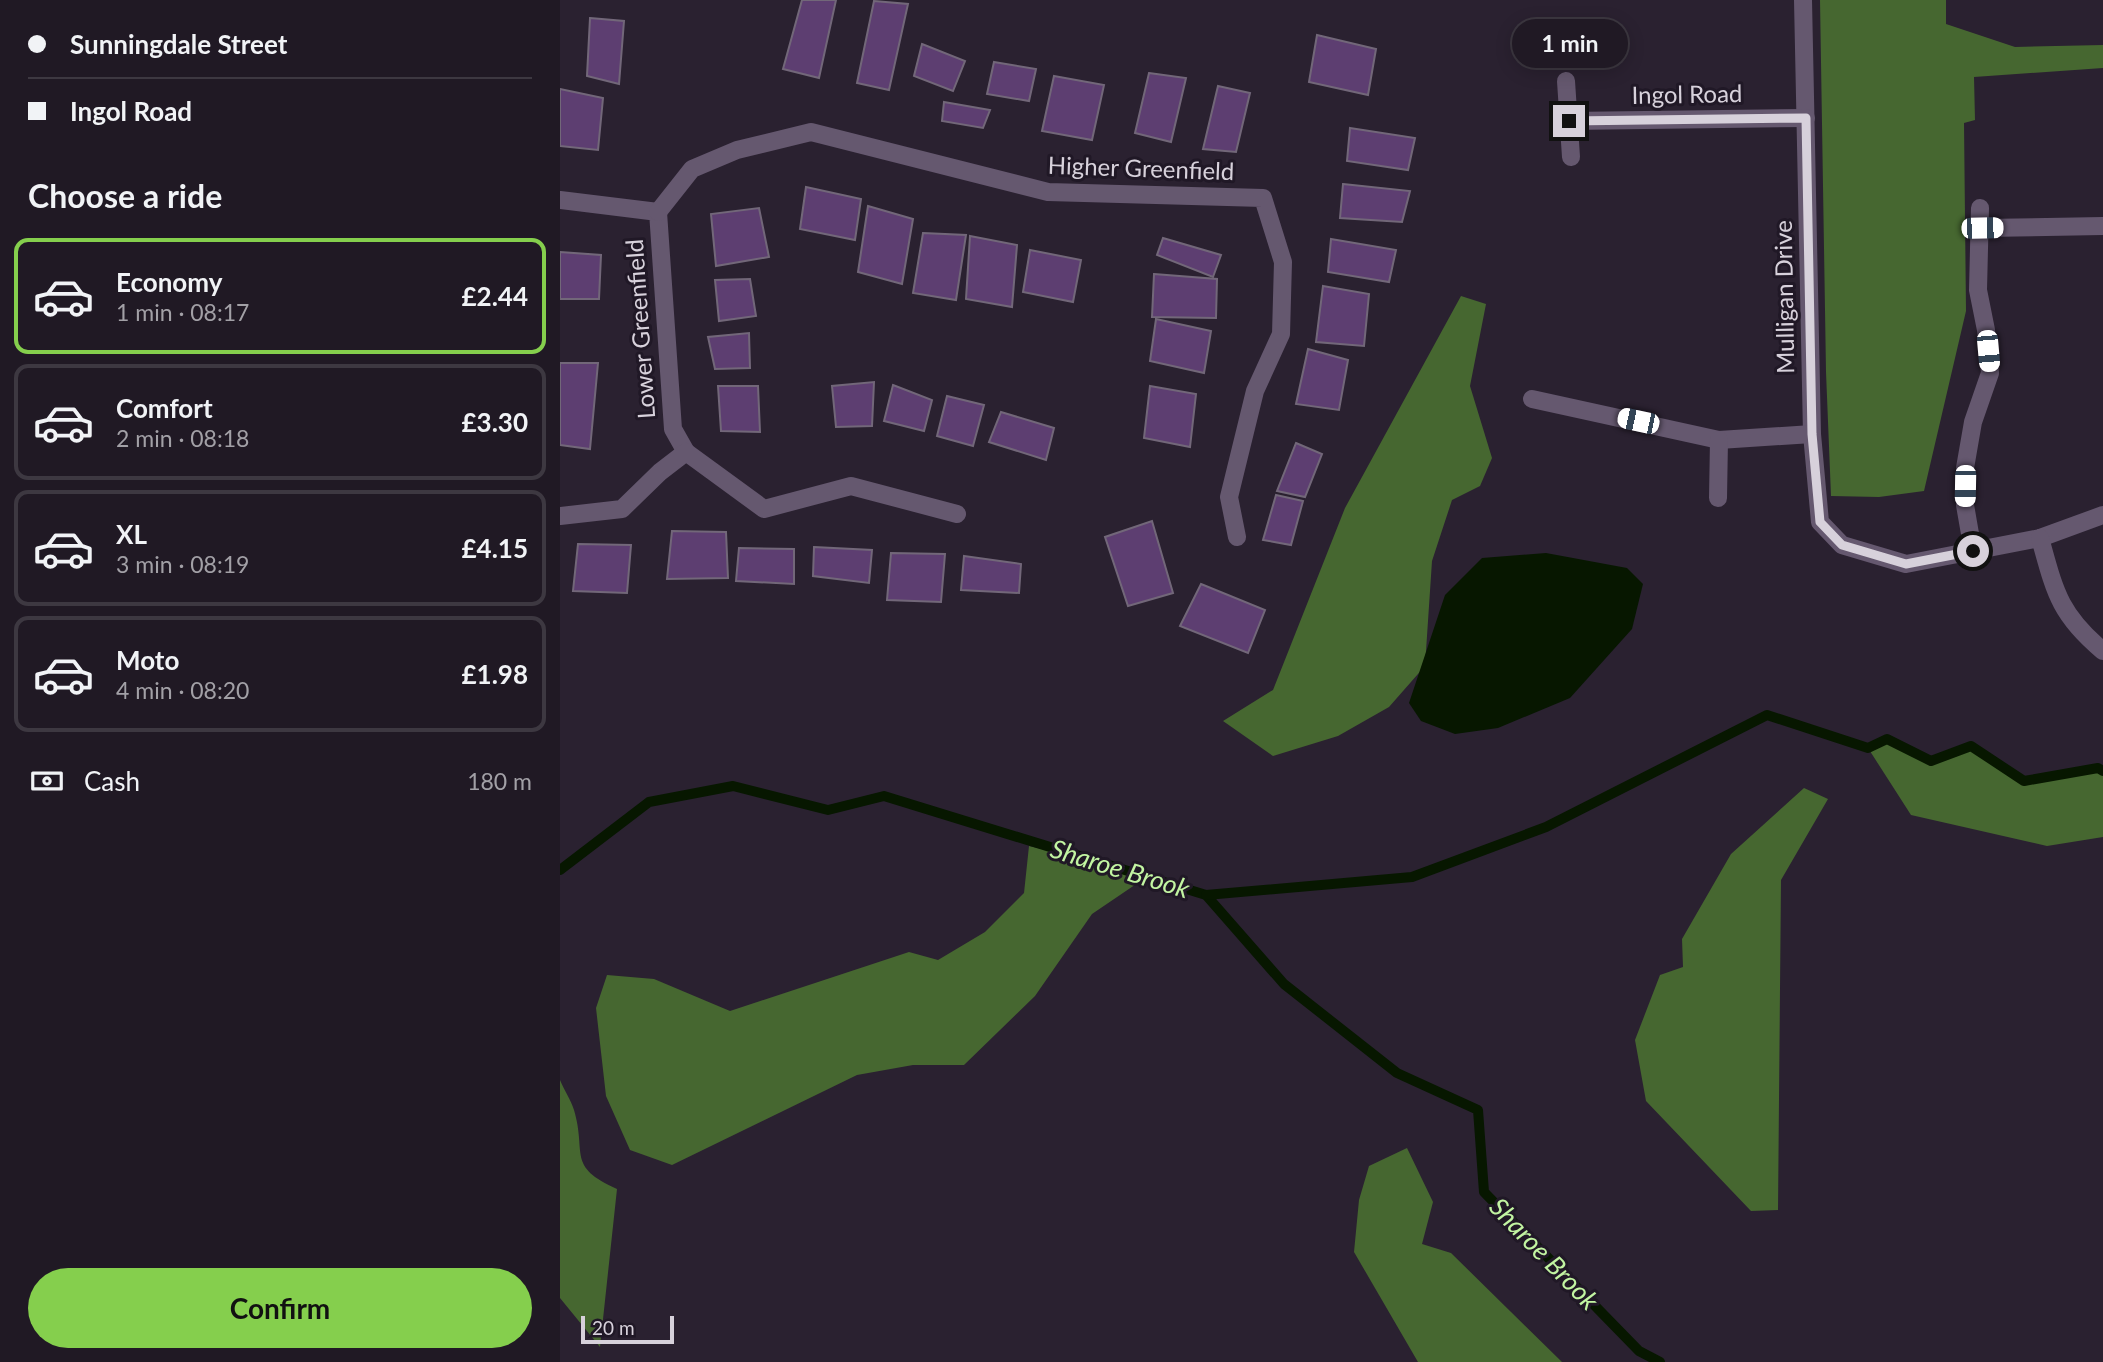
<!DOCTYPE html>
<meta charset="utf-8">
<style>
body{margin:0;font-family:Lato,sans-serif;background:#2d2631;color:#f1f3f6;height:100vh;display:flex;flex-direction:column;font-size:26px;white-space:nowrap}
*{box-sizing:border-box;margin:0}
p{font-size:23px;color:#a2a0a6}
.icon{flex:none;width:38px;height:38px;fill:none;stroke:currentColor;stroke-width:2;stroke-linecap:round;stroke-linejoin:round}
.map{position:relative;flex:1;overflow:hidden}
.details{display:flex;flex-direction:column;background:#201924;width:560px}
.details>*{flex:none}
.guide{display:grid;align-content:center;height:154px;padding:0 28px;background:#201924}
.scale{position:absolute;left:21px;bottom:18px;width:93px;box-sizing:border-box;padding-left:7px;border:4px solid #d7d1db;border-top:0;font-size:19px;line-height:24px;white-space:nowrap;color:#d7d1db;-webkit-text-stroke:5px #201826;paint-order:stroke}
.end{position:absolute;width:32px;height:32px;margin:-16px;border:9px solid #d7d1db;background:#111;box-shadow:0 0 0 4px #111}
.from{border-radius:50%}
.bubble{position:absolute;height:49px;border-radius:24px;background:#201924;box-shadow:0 4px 18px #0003,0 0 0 2px #3d3841;font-size:23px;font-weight:700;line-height:49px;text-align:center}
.car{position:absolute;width:21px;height:42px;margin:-21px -10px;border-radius:9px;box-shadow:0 0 5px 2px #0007;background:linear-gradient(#fff 24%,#345 0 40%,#fff 0 76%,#345 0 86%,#fff 0)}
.guide b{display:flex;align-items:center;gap:24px;height:66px;font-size:26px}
.guide b+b{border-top:2px solid #3d3841}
.guide i{width:18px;height:18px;background:#f1f3f6}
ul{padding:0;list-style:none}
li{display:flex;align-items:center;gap:21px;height:116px;margin:0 14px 10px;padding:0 14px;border:4px solid #3d3841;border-radius:14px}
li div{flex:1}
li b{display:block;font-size:26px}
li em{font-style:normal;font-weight:700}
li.selected{border-color:#85cf4d}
li>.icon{width:63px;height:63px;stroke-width:1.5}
h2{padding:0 28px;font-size:32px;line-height:84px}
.pay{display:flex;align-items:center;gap:18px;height:77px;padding:0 28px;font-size:26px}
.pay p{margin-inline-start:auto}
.button{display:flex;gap:14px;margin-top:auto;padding:14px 28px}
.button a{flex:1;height:80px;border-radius:42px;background:#85cf4d;color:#111;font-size:28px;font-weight:700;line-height:80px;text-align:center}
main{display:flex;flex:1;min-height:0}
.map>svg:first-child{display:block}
</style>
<main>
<section class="details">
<div class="guide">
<b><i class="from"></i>Sunningdale Street</b>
<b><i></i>Ingol Road</b>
</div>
<h2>Choose a ride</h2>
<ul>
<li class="selected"><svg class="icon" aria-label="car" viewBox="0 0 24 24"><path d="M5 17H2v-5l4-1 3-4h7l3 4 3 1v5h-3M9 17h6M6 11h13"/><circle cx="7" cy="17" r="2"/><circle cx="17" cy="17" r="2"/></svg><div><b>Economy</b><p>1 min · 08:17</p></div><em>£2.44</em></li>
<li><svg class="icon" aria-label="car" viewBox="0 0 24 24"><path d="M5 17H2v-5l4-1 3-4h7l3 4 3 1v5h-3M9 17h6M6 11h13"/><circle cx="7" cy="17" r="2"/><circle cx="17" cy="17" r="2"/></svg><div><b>Comfort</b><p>2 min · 08:18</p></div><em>£3.30</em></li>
<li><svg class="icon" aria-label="car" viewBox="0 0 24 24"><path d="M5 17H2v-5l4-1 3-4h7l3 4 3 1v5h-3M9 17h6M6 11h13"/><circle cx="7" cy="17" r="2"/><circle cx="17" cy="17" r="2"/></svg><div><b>XL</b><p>3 min · 08:19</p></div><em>£4.15</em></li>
<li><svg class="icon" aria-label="car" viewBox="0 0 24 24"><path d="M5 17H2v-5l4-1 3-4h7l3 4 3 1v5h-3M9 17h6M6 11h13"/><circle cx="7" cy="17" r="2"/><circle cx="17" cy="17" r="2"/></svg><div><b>Moto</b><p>4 min · 08:20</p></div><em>£1.98</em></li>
</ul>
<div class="pay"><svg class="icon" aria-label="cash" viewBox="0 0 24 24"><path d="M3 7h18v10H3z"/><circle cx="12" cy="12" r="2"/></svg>Cash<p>180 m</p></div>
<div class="button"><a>Confirm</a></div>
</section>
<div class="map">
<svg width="1543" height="1362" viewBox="0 0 1543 1362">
<rect width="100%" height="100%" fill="#2a2130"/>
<g fill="#466730">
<polygon points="1260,0 1386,0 1386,24 1455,47 1543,45 1543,68 1414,77 1415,120 1404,123 1406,311 1364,491 1319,497 1271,496 1266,372"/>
<polygon points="901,296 926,304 910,386 932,458 920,486 892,500 872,561 865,666 829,707 778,736 713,756 663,721 713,690 785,508"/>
<polygon points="1327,739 1371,761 1411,746 1464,781 1538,768 1543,771 1543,837 1487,846 1351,815 1308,748"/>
<polygon points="1244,788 1268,799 1221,880 1218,1210 1191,1211 1086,1101 1075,1040 1100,975 1123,967 1122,939 1171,854"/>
<polygon points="469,846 591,874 532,914 475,996 404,1065 353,1065 297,1075 112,1165 70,1150 46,1096 36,1008 47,975 94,979 170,1011 349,952 378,960 425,932 464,893"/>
<path d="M0,1080C4,1090 11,1100 14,1110C27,1154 6,1166 57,1189L40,1347L0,1298Z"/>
<polygon points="847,1148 873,1202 862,1244 891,1253 1002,1362 858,1362 794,1252 799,1200 809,1166"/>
</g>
<polygon fill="#071700" points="986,553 1067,568 1083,584 1072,629 1010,698 938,728 895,734 861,721 849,703 885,595 922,558"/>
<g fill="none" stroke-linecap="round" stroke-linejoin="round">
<g stroke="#071700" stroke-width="10">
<polyline points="0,870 89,802 173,786 268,810 324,796 646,895 724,984 837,1073 918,1110 924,1192 1079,1351 1100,1362"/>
<polyline points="646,895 852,877 986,827 1207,715 1308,748 1327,739 1371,761 1411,746 1464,781 1538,768 1543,771"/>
</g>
</g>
<g fill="#5d3e71" stroke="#726779" stroke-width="2">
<polygon points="242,0 276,0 259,78 223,69"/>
<polygon points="314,1 348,4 329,90 297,83"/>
<polygon points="30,18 64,21 59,84 27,76"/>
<polygon points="757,35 816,49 808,95 749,82"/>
<polygon points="362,44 405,61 393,91 354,76"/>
<polygon points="434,62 476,69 469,101 427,94"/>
<polygon points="589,73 626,78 611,142 575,133"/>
<polygon points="494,76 544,85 532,140 482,131"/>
<polygon points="658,86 690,93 676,152 643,149"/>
<polygon points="0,89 43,98 38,150 0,146"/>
<polygon points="384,102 430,110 423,128 382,121"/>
<polygon points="790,128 855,138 848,170 787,161"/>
<polygon points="783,184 850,191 842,222 780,218"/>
<polygon points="246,187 301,199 295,240 240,229"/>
<polygon points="308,206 353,219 342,284 298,272"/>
<polygon points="199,208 209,257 156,266 151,214"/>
<polygon points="363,233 406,235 396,300 353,293"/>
<polygon points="410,236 457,245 452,307 406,299"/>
<polygon points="603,238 661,255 653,277 597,255"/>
<polygon points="771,239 836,250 829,282 768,272"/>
<polygon points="470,250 521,260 513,302 463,292"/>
<polygon points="0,252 41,255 39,299 0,299"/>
<polygon points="594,274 657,279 656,318 592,317"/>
<polygon points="190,279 196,316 159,321 155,280"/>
<polygon points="763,286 809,294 804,346 756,342"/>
<polygon points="596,319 651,331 644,373 590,361"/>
<polygon points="189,333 190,368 155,369 148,337"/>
<polygon points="748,349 788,360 779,410 736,404"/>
<polygon points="0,363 38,363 30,449 0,445"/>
<polygon points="314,382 312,426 276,427 272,386"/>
<polygon points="333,385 372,400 364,431 324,421"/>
<polygon points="158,386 198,386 200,432 161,431"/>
<polygon points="590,386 636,394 630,447 584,438"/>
<polygon points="387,396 424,405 413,446 377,436"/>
<polygon points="441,412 494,428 486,460 429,442"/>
<polygon points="736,443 762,454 745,497 717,491"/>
<polygon points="716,495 743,501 731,545 703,540"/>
<polygon points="592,521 613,593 568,606 545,537"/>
<polygon points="112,531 166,532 168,578 107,579"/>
<polygon points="18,544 71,545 67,593 13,591"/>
<polygon points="254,547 312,550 309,583 253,576"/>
<polygon points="179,548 234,549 234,584 176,581"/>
<polygon points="331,553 385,554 381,602 327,600"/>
<polygon points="404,556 461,564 459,593 401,590"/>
<polygon points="641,584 705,610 688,653 620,626"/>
</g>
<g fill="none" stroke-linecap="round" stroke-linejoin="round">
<g stroke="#65586f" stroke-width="18">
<polyline points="1243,0 1252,434 1260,522 1282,545 1346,564 1480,538 1543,515"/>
<polyline points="1006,81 1011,157"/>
<polyline points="1008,121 1246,118"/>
<polyline points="0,200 98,212 113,429 126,452"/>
<polyline points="98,212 132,169 177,150 251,132 488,192 703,198 723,262 721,334 695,391 669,497 677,537"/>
<polyline points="1422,228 1543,226"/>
<polyline points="972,399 1159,440 1252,434"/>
<polyline points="1158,498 1159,440"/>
<polyline points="0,516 62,509 100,472 126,452 204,509 291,486 397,514"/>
<path d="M1480,538C1495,592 1499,614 1543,651"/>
<polyline points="1413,551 1405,505 1405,468 1413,422 1430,373 1426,330 1418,290 1420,208"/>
</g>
</g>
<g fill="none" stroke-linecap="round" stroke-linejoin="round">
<polyline stroke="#d7d1db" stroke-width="9" points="1009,121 1246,118 1252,434 1260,522 1282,545 1346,564 1413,551"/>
</g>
<g text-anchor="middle" stroke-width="6" stroke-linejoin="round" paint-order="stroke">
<g font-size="24" fill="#d7d1db" stroke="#201826">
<text transform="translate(1127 95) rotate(-1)" y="8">Ingol Road</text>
<text transform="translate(581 169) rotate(2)" y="8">Higher Greenfield</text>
<text transform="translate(1225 297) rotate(-91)" y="8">Mulligan Drive</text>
<text transform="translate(81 329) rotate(-94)" y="8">Lower Greenfield</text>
</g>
<g font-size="26" font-style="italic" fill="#c2f5a2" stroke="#201826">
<text transform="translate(560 869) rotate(17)" y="9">Sharoe Brook</text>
<text transform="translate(984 1254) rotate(46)" y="9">Sharoe Brook</text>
</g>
</g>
</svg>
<div class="scale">20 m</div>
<i class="end from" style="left:1413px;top:551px"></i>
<i class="end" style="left:1009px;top:121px"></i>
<div class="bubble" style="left:952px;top:19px;width:116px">1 min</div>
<i class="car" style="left:1422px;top:228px;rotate:89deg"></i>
<i class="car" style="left:1428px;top:351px;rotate:175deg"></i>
<i class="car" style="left:1078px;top:421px;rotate:282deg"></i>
<i class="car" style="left:1405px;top:486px;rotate:181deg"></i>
</div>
</main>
